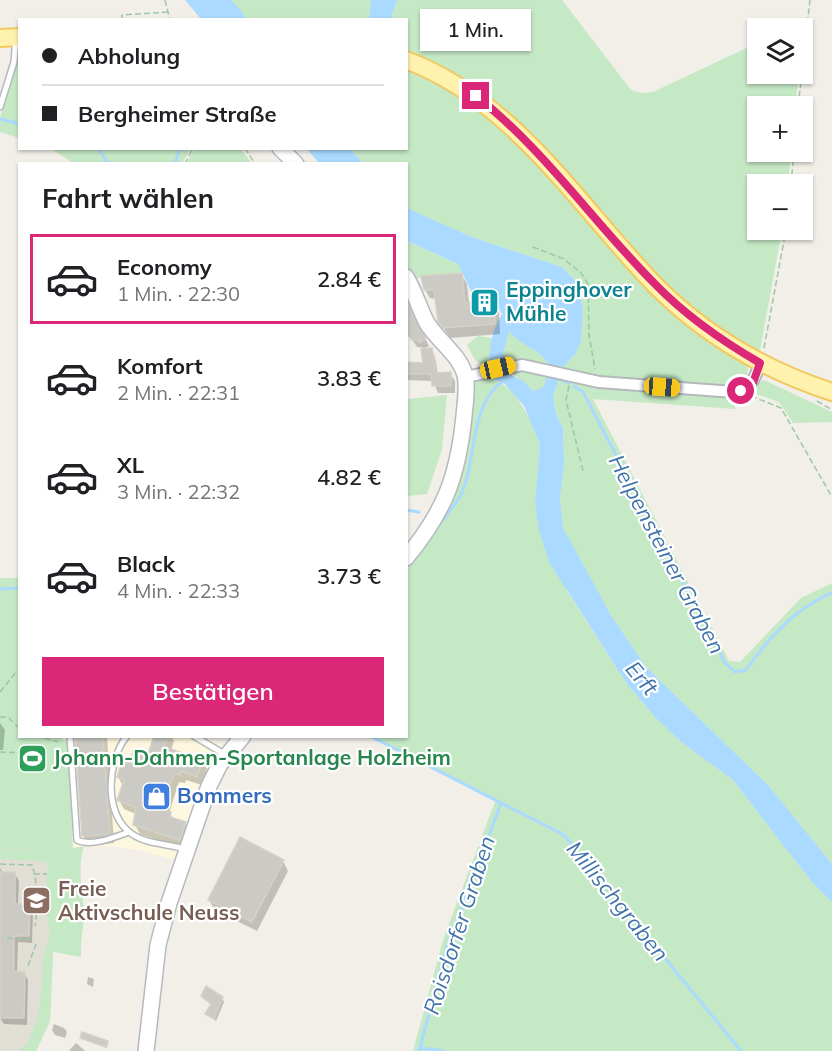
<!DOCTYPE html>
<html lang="de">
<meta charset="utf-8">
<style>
body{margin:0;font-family:Mulish,sans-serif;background:#f6f6f6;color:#202124;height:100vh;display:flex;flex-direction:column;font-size:22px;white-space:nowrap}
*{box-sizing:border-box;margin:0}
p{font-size:20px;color:#757577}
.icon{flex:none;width:33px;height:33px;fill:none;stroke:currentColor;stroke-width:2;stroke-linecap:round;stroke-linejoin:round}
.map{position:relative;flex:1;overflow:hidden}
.drawer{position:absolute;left:18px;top:162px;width:390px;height:576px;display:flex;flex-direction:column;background:#fff;border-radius:0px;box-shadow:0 2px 4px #0004}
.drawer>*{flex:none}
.top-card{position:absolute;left:18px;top:18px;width:390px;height:132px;border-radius:0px;box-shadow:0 2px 4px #0004;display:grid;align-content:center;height:132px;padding:0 24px;background:#fff}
.controls{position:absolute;left:747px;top:18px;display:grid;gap:12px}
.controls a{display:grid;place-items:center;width:66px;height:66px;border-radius:0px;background:#fff;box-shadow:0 2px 4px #0004;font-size:30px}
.end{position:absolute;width:27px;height:27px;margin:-14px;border:8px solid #db2777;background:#fff;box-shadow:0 0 0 3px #fff}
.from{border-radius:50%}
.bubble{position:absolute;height:42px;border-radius:0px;background:#fff;box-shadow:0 2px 4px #0004;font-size:20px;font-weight:600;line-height:42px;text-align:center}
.car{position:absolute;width:18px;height:36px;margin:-18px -9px;border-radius:8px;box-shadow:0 0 4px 2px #0007;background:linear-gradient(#f5c518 24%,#345 0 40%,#f5c518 0 76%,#345 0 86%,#f5c518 0)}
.top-card b{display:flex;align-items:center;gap:21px;height:57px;font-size:22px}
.top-card b+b{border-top:2px solid #e0e0e0}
.top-card i{width:15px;height:15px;background:#202124}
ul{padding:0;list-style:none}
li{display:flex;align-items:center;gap:18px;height:90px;margin:0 12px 9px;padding:0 12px;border:3px solid transparent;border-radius:0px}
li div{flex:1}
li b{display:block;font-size:22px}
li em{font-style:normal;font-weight:600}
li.current{border-color:#db2777}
li>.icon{width:54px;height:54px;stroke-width:1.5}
h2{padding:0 24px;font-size:27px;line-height:72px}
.action{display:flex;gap:12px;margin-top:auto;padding:12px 24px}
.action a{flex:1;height:69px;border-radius:0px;background:#db2777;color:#fff;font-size:24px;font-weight:600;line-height:69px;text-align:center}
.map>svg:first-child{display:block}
</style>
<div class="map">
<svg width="832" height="1051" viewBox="0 0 832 1051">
<rect width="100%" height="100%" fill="#f1efe8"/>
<polygon fill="#fef7e0" points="62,737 205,737 228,748 179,861 142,851 115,847 84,846 73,849"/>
<polygon fill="#e1ded6" points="0,849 73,850 53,952 50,1021 36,1051 0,1051"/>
<g fill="#c5e8c5">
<polygon points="232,0 371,0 369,19 255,19 246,18"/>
<polygon points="397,0 562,0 631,90 641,93 653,92 757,43 758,74 799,74 795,106 758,106 758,152 791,152 788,184 758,184 758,230 782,230 760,350 754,353 681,302 536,144 407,54 406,20 391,20"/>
<polygon points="19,51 19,138 0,132 0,118"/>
<polygon points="407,66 473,101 748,366 747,379 735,388 607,378 562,368 576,353 581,341 583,308 576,281 562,267 472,237 407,209 406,164 363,163 350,149 406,148"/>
<polygon points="51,149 191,148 191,149 182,163 73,163"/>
<polygon points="194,149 241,149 251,163 187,163"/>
<polygon points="406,241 458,264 463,272 411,279 407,271"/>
<path d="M509,330C519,346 540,348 549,365L511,359L505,361L503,354Z"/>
<polygon points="478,336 492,338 489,365 484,366 475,360 467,345"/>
<polygon points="522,369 547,374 544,388 533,391 510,371"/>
<polygon points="559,377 606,387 736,396 735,409 593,399 729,661 740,662 801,598 832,583 832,864 769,786 647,668 612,617 576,555 563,528 560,499 564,463 563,428 556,414 553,397"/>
<polygon points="492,378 512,390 533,424 540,444 535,503 567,591 627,684 655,717 680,741 733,780 811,881 832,902 832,1051 413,1051 444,937 496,799 369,737 406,736 407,565 429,538 472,387 478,380"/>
<polygon points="764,380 832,412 832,422 793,423 779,402 756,394 754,389 759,382"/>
<polygon points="447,395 442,449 427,494 407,496 407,399"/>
<path d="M0,578H19L20,736L62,737V741L64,739L68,743L73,848L84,846C76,870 84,893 84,918C83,931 80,943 81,957L53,952L50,1021L36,1051H20L29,1040L38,1017L41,994L44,953L50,936L45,902L48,865L42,861L0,859V850L58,851L0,849Z"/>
</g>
<g fill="#aadaff" fill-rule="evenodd">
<polygon points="185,0 232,0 247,19 201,19"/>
<polygon points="371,0 397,0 391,19 369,19"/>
<polygon points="307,149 350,149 363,163 319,163"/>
<path d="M406,208L472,237L562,267L576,281L583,308L581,341L576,353L562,368L553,397L556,414L563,428L564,463L560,499L563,528L612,617L647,668L769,786L832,864V902L811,881L733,780L680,741L655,717L627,684L549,562L539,530L535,503L540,444L524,406L505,384L492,378C487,356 490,333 502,314L494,299H477L473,295L458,264L407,241ZM509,331C519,346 540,348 549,365L544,387L533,391L523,381L511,375L503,354Z"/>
</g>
<g fill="#0003">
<polygon points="461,274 467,284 469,304 493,302 499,312 500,334 450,338 446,332 439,321 437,299 430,298 424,288"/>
<polygon points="406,302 429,346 425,348 417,347 406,330"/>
<polygon points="431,349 435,357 438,374 450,374 455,381 455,393 438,393 433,381 406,380 406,364 424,365"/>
<polygon points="0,723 5,730 3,750 0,750"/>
<polygon points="77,736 107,736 114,843 89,846 83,836"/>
<polygon points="155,736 171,736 174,741 171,751 202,760 207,769 202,785 186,780 185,783 179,782 169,813 174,819 185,823 191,833 185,849 140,834 135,825 136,814 124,809 119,800 123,786 118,777 131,762 149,756"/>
<polygon points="283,861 288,871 257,931 215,910 209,900"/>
<polygon points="0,868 3,874 15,874 19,881 18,906 29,906 33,913 32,943 18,942 17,973 24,973 28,980 27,1025 4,1024 0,1018"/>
<polygon points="88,977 94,979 93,987 87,984"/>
<polygon points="202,996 222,998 224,1002 216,1021 207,1014 212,1005"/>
<polygon points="54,1024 64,1028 67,1032 65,1038 55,1035 52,1030"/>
<polygon points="82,1038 107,1042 108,1044 107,1048"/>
<polygon points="76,1043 84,1050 85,1051 69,1051"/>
</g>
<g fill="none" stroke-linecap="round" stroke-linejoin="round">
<g stroke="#aadaff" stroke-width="3">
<polyline points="0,119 20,124"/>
<polyline points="98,148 108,163 123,164"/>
<polyline points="175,164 180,148"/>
<polyline points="556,378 569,383"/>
<path d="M574,386L583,392L725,663L735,672L746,670C767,640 797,607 832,593"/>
<polyline points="406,510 419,512"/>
<path d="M444,519C449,511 458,502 462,492C477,461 469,404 503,381"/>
<polyline points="0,589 20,588"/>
<polyline points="370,736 564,835 741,1051"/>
<polyline points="420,1048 444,1051"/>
<polyline points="419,1051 447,947 501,803"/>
</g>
</g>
<g fill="#cccac5" stroke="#d6d1c6" stroke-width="1.5">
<polygon points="462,273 465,303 494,300 495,324 443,328 438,322 434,290 424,290 421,276"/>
<polygon points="406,300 426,338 420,343 419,340 412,340 406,332"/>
<polygon points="432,348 436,373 451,372 451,386 432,386 431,374 406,374 406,362 423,363 421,349"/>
<polygon points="75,736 103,736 110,834 82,836"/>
<polygon points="154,736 168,736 164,747 203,759 197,777 181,771 180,775 174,773 162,809 171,812 170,817 186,822 180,840 133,825 136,808 117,800 124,780 117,777 123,758 130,761 134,749 148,754"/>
<polygon points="240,837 284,860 252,922 208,900"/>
<polygon points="0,872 15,872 15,904 30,904 29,936 14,936 14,971 25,972 24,1018 0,1018"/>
<polygon points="206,986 223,997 214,1019 205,1014 211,1004 201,996"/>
<polygon points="82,1032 108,1041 106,1047 80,1038"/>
</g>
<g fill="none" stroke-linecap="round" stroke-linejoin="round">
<defs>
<g id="lane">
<polyline points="0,107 14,62 16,38"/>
<path d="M70,736L77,840C91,847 115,837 129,832"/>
<path d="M127,736C107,760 103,815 132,834C146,844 169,844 185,849"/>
<polyline points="194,736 226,755"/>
</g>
<path id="street" d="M466,377L522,365L599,382L734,392C751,389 755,379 760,363"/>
<g id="secondary">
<polyline points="280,148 296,164"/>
<path d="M406,277C415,292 419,308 427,323C438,341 459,354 465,375C468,387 465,403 464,416C458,476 445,511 406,558"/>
<polyline points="146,1051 158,945 169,903 209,786 220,764 243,736"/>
</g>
<g id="primary">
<polyline points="0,38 20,37"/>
<path d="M406,60C515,101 577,204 654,284C704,335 765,370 832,392"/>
</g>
</defs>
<use href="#lane" stroke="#b5b8bc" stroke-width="8"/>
<use href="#street" stroke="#b5b8bc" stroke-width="14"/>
<use href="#secondary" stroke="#b6babf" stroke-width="18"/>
<use href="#primary" stroke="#f2c960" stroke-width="20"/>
<g stroke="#9cc7a9" stroke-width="1.5" stroke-dasharray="6 3" stroke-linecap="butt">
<polyline points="165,0 170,20"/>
<polyline points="122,20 122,15 169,12"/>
<polyline points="798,28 807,22"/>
<polyline points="802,68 810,0"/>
<polyline points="798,106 802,74"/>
<polyline points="245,148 255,164"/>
<polyline points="185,164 193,148"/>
<polyline points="791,184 794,152"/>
<polyline points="533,247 564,259 581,273 588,284 589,335 595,369"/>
<polyline points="764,348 786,230"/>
<polyline points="569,386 566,400 583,471"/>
<polyline points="751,396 781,408 832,497"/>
<polyline points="817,401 832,410"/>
<polyline points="0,692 17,671"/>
<polyline points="0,717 8,717 20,729"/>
<polyline points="36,736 58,742"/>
<polyline points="0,752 37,753"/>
<path d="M0,864L32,865C38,883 38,907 35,926"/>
<polyline points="34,874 47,874"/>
<polyline points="7,938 30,939"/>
<polyline points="28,966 36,944"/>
</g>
<use href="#lane" stroke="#fff" stroke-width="5"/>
<use href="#street" stroke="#fff" stroke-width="10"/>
<use href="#secondary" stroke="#fff" stroke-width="15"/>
<use href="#primary" stroke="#fff2af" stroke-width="16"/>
</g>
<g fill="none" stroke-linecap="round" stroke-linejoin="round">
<path stroke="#db2777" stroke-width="8" d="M476,96C544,149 594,223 655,284C686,316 722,341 760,363L753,383L741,391"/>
</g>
<defs>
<symbol id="building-square" viewBox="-11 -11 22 22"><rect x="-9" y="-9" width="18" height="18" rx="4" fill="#0f9aa8" stroke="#fff"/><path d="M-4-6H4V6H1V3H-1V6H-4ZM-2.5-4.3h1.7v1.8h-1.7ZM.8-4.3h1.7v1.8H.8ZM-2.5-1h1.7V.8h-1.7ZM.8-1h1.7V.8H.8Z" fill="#fff"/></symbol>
<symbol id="stadium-square" viewBox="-11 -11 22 22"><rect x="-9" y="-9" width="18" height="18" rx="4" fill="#2e9e5b" stroke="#fff"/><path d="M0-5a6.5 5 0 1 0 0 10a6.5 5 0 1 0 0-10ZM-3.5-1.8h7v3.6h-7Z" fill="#fff"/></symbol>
<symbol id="shop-square" viewBox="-11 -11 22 22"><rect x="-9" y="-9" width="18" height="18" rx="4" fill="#3f7fe0" stroke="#fff"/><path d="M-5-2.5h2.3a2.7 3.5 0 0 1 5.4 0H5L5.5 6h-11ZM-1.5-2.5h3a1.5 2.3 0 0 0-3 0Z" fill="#fff"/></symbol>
<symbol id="school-square" viewBox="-11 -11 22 22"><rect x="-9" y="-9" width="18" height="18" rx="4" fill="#8d6e63" stroke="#fff"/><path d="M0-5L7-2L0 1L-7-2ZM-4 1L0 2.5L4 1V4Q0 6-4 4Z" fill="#fff"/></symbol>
</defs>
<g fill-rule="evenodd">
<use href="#building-square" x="468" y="286" width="33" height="33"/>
<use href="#stadium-square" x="16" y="742" width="33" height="33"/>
<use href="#shop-square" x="140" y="780" width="33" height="33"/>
<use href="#school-square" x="20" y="884" width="33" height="33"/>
</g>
<g text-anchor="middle" stroke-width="4.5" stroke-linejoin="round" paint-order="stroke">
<g font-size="21" font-weight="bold" fill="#0d838f" stroke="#fff" text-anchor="start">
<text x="506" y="297">Eppinghover<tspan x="506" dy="24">Mühle</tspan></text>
</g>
<g font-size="21" font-weight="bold" fill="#27864d" stroke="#fff" text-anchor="start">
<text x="53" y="765">Johann-Dahmen-Sportanlage Holzheim</text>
</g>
<g font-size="21" font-weight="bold" fill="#366cbe" stroke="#fff" text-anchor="start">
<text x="177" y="803">Bommers</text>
</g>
<g font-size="21" font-weight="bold" fill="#785e54" stroke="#fff" text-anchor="start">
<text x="58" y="896">Freie<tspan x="58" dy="24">Aktivschule Neuss</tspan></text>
</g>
<g font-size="22" font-style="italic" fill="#4174aa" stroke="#fff">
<text transform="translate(667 554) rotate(62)" y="8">Helpensteiner Graben</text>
<text transform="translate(642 678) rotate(50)" y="8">Erft</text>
<text transform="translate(618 901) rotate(51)" y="8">Millischgraben</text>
<text transform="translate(459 925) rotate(-72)" y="8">Roisdorfer Graben</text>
</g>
</g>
</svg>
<div class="controls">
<a><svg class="icon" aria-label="layers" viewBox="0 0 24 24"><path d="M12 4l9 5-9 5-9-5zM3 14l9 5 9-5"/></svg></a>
<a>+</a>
<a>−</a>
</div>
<i class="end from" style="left:741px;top:391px"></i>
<i class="end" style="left:476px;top:96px"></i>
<div class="bubble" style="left:420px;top:9px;width:111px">1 Min.</div>
<i class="car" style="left:498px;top:368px;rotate:77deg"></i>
<i class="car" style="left:662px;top:387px;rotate:94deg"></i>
<div class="top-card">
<b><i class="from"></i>Abholung</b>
<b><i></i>Bergheimer Straße</b>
</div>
<section class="drawer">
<h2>Fahrt wählen</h2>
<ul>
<li class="current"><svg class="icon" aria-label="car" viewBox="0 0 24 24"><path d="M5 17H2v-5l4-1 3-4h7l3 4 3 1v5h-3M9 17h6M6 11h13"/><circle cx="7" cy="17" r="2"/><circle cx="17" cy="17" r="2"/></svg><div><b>Economy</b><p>1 Min. · 22:30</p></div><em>2.84 €</em></li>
<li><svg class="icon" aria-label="car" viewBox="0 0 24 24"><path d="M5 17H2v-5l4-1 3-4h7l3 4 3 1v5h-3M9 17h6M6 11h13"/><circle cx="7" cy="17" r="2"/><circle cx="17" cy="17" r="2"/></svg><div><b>Komfort</b><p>2 Min. · 22:31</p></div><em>3.83 €</em></li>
<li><svg class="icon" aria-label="car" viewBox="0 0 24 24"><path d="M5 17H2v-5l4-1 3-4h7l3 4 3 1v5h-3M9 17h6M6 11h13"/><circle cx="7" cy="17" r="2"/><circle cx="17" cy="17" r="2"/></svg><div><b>XL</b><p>3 Min. · 22:32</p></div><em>4.82 €</em></li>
<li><svg class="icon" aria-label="car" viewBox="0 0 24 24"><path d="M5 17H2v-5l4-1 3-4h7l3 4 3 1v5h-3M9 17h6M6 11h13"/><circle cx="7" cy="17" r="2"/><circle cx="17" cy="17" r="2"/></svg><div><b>Black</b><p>4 Min. · 22:33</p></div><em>3.73 €</em></li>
</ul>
<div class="action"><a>Bestätigen</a></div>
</section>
</div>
